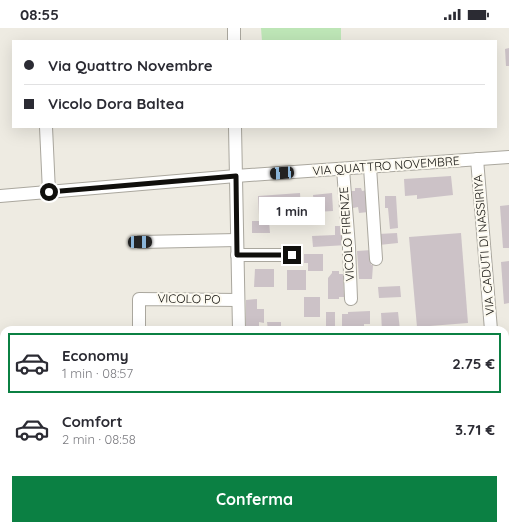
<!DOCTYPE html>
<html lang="it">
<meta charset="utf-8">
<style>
body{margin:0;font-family:Quicksand,sans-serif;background:#f7f7f7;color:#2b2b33;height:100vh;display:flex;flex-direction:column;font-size:15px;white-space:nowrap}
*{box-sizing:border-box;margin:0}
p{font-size:13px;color:#7c7c81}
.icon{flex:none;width:22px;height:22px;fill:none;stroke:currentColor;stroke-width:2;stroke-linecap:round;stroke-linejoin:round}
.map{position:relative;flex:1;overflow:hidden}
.sheet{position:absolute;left:0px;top:298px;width:509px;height:204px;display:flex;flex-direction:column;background:#fff;border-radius:12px 12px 0 0;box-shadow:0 4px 16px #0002}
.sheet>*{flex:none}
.banner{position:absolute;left:12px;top:12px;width:485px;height:88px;border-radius:0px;box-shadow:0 4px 16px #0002;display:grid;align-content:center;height:88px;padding:0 12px;background:#fff}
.end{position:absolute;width:18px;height:18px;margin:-9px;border:5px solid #100f0c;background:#fff;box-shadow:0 0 0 2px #fff}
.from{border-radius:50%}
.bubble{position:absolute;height:28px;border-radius:0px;background:#fff;box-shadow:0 4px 16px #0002;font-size:13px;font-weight:700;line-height:28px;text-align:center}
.car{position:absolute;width:12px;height:24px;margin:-12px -6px;border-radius:5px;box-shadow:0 0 3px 1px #0007;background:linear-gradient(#222 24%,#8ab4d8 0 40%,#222 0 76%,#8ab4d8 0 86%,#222 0)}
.banner b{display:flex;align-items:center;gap:14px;height:38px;font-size:15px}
.banner b+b{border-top:1px solid #e1e1e2}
.banner i{width:10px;height:10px;background:#2b2b33}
ul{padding:7px 0 0;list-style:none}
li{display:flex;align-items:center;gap:12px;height:60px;margin:0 8px 6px;padding:0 4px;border:2px solid transparent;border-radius:0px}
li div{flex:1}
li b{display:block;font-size:15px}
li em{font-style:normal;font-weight:700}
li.current{border-color:#0b8043}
li>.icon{width:36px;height:36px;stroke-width:1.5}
.cta{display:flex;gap:8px;margin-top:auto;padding:8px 12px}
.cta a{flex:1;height:46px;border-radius:0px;background:#0b8043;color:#fff;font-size:16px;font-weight:700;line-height:46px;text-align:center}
.status{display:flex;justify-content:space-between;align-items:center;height:28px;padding:0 20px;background:#fff;direction:ltr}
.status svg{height:11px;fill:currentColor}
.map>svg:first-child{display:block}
</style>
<div class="status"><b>08:55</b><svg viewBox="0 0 49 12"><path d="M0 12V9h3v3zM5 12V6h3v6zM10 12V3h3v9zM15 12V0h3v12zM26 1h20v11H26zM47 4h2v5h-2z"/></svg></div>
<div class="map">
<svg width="509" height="502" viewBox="0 0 509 502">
<rect width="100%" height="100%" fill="#eeebe2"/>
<polygon fill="#bee6b7" points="261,0 341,0 341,13 262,13"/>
<g fill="#ccc2c7">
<polygon points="509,20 509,38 506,38 505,21"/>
<polygon points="451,148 453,167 417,171 417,167 405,168 404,151"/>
<polygon points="355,160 361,160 362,163 367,162 368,184 359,185 358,179 353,180 351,163 355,163"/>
<polygon points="300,165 301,181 273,182 273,186 259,187 258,168"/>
<polygon points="332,165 333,183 315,184 313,167"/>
<polygon points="385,168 396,168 398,200 390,201 388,180 385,180"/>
<polygon points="509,177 509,220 503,220 500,178"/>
<polygon points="252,193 269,193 270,205 252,205"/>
<polygon points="335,198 346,198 347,217 313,219 312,208 335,207"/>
<polygon points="397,205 398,215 379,217 378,206"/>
<polygon points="461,205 468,295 417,299 409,209"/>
<polygon points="372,222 373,233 371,233 371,237 373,237 372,251 359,251 357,223"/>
<polygon points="304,226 323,226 323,243 308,243 308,235 304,235"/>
<polygon points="509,233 509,275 504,276 501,234"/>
<polygon points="255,241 274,241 274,259 254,259"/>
<rect x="287" y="242" width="19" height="20"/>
<polygon points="332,243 339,243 339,246 343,246 344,269 339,269 339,271 328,271 328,250 332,245"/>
<polygon points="400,258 401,269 379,270 378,259"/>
<rect x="304" y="269" width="16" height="20"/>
<polygon points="257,271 257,281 264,281 264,295 259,294 259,302 246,302 246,272"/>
<polygon points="370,283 370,296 364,296 364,299 342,299 342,286 348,286 348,284"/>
<polygon points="326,284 335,284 335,300 326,298"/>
<polygon points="398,284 400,302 382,302 381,285"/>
<polygon points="267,294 281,294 281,302 268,302"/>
<rect x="505" y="358" width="4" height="18"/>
<polygon points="0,496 4,496 4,498 55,498 55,502 0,502"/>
<rect x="259" y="498" width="36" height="4"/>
<rect x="306" y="498" width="35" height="4"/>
</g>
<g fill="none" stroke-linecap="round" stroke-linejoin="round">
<defs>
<g id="minor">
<polyline points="234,0 234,13"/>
<polyline points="46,99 49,164"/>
<polyline points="235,99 239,302"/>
<polyline points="477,131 491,302"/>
<polyline points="370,139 376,231"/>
<polyline points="343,141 349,219 351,271"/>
<polyline points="0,168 236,148 509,129"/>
<polyline points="140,214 237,212"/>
<polyline points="237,227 292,227"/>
<polyline points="139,302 139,271 238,272"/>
<polyline points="505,397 509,397"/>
<polyline points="0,403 4,403"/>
<polyline points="71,498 71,502"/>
<polyline points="168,498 168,502"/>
<polyline points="241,502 241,498"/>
</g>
</defs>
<use href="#minor" stroke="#aaa79e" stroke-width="14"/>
<use href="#minor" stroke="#fff" stroke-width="12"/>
</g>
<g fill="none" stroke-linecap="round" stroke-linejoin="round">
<polyline stroke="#100f0c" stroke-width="5" points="49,164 236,148 237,227 292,227"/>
</g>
<g text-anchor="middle" stroke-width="4" stroke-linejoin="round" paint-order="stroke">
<g font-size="12" fill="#100f0c" stroke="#fcf9ef">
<text transform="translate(386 138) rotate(-4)" y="4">VIA QUATTRO NOVEMBRE</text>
<text transform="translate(347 206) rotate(-94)" y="4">VICOLO FIRENZE</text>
<text transform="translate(484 217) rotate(-95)" y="4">VIA CADUTI DI NASSIRIYA</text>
<text transform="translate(189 271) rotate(1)" y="4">VICOLO PO</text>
</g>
</g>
</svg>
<i class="end from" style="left:49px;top:164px"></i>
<i class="end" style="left:292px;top:227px"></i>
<div class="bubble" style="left:259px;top:169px;width:66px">1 min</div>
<i class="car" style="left:282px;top:145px;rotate:266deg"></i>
<i class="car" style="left:140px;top:214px;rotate:89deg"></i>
<div class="banner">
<b><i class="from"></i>Via Quattro Novembre</b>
<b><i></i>Vicolo Dora Baltea</b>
</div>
<section class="sheet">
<ul>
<li class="current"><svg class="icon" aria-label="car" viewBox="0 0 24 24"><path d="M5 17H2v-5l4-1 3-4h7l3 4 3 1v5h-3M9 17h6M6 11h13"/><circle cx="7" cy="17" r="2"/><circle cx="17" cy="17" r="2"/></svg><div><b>Economy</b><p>1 min · 08:57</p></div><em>2.75 €</em></li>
<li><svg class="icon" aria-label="car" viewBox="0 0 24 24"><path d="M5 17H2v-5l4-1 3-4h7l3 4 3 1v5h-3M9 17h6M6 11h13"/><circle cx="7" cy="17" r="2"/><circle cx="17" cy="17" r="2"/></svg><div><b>Comfort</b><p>2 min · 08:58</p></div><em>3.71 €</em></li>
</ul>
<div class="cta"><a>Conferma</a></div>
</section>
</div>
